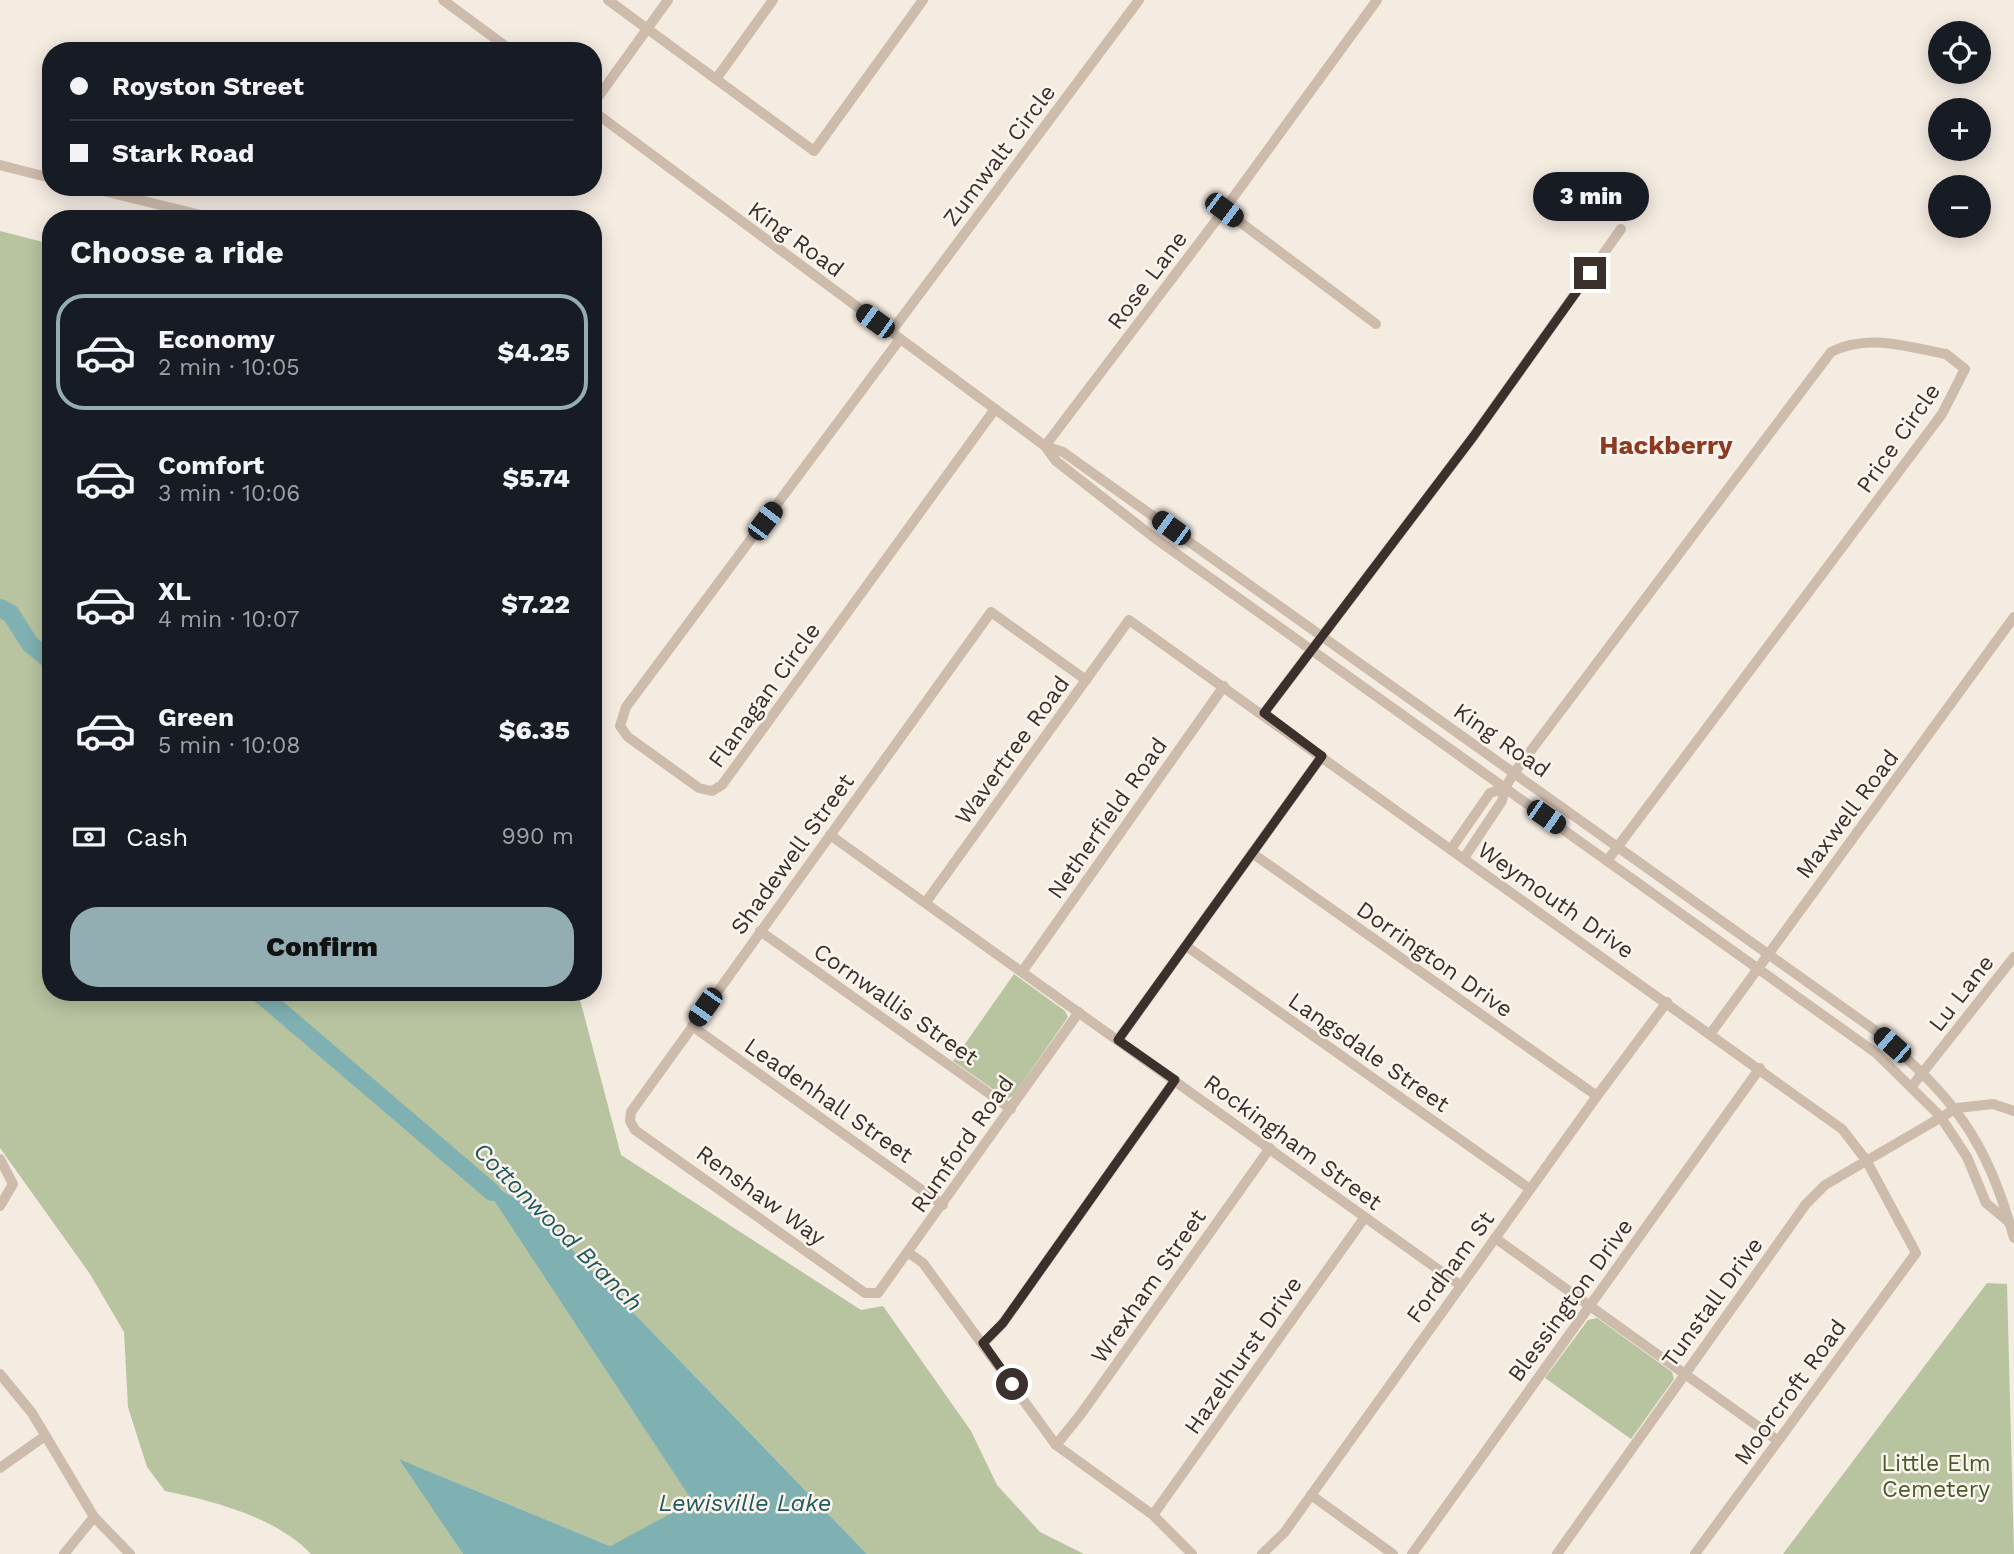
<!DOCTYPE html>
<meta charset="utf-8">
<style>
body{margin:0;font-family:"Work Sans",sans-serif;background:#20242c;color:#f1f3f6;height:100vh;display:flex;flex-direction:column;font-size:26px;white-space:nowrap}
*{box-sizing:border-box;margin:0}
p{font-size:23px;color:#9ea1a6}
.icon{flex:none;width:38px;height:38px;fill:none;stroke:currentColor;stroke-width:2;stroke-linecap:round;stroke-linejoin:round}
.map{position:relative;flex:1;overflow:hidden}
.sheet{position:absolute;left:42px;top:210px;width:560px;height:791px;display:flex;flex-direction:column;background:#171b24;border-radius:28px;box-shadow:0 4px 18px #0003}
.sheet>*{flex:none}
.hud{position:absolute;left:42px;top:42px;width:560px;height:154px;border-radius:28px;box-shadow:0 4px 18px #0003;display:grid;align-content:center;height:154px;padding:0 28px;background:#171b24}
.controls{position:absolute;left:1928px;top:21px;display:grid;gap:14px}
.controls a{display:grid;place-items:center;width:63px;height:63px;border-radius:50%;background:#171b24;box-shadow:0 4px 18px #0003;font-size:35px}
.end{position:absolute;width:32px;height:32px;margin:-16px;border:9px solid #3b302b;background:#fff;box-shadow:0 0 0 4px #fff}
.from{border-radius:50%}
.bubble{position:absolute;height:49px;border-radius:24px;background:#171b24;box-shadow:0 4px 18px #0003;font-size:23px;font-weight:800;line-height:49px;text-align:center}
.car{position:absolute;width:21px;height:42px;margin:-21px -10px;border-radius:9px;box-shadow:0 0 5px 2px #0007;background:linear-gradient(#222 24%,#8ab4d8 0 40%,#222 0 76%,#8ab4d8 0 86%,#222 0)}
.hud b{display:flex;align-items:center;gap:24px;height:66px;font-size:26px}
.hud b+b{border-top:2px solid #363941}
.hud i{width:18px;height:18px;background:#f1f3f6}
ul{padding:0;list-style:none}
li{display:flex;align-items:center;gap:21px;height:116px;margin:0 14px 10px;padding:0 14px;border:4px solid transparent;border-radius:28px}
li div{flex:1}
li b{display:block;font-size:26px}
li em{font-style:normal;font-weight:800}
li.active{border-color:#92aeb2}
li>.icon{width:63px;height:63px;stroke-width:1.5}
h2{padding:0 28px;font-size:32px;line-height:84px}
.pay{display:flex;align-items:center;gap:18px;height:77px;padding:0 28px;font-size:26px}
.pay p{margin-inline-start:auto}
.cta{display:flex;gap:14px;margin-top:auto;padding:14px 28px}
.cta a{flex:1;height:80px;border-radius:28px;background:#92aeb2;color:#111;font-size:28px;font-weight:800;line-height:80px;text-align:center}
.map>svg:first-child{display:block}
</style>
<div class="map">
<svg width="2014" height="1554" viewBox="0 0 2014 1554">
<rect width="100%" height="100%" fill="#f4ebe1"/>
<g fill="#b8c4a0">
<path d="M0,231L51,244V992H578L621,1155L861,1310L883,1306L971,1431L997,1485L1040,1532L1084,1554H867L533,1209L480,1177L694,1503L610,1546L401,1460L463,1554H311C276,1517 213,1501 165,1491L147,1467L128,1407L124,1332L90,1274L0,1148Z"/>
<polygon points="1014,974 1065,1011 1068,1017 1013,1096 1007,1099 953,1061"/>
<polygon points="1987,1283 2007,1284 2014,1554 1783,1554"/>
<polygon points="1597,1318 1672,1372 1674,1379 1631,1439 1545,1378 1588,1320"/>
</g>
<polygon fill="#7fb0b2" points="478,1176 533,1209 867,1554 463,1554 399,1459 610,1546 693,1502"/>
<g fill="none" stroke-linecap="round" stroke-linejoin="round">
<g stroke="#7fb0b2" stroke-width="18">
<polyline points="0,608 11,614 30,644 51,661"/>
<polyline points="258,992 492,1192"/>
</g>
<g stroke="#cdbbac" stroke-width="10">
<polyline points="443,0 512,51"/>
<polyline points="608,0 814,151 923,0"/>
<polyline points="716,79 773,0"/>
<polyline points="593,104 668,0"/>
<polyline points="593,111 1045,446 1056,461 1156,539 1876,1053 1940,1116 1967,1157 1986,1203 2010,1223"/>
<polyline points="0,165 51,178"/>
<polyline points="87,187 217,219"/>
<polyline points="1224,210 1376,324"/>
<polyline points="891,332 1139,0"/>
<polyline points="900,339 626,707 620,726 628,737 699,788 712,791 722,785 995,409"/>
<path d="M1045,446L1063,452L1876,1031C1955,1100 1985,1136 2014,1238"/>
<polyline points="1045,446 1224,210 1377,0"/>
<polyline points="1264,713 1473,437 1621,229"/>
<polyline points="830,835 1460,1285"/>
<polyline points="1451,849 1490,793 1505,788"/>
<polyline points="1252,853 1597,1096"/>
<path d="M1464,858L1502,801L1505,788L1514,773L1831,352C1868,333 1907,347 1946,354L1965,369L1942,414L1607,861"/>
<polyline points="926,902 1129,620 1842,1129 1866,1160 1916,1253 1695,1554"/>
<polyline points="760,931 1011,1109"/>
<polyline points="1186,946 1530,1189"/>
<polyline points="1022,972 1224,686"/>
<polyline points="1079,1012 878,1293 865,1293 635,1130 630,1121 631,1112 991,612 1086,680"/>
<polyline points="692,1026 943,1205"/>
<polyline points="1711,1033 2014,617"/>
<polyline points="1118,1040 1322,756"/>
<polyline points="1912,1086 2014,957"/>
<polyline points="0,1159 13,1184 0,1206"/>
<polyline points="1495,1238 1777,1440"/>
<polyline points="909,1253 923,1263 1056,1445 1153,1515 1192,1554"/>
<polyline points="983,1344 1003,1323 1175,1080"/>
<polyline points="0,1374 32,1413 94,1517 130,1554"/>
<polyline points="1056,1445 1081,1414 1270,1148"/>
<polyline points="0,1468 45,1436"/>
<polyline points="1311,1495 1393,1554"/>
<polyline points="1153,1515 1365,1217"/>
<polyline points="64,1554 94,1517"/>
<polyline points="1262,1554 1284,1533 1597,1096 1667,1002"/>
<polyline points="1412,1554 1760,1068"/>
<polyline points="1557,1554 1806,1204 1825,1185 1957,1108 1993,1104 2014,1111"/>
</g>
</g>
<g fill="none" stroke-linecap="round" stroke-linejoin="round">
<polyline stroke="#3b302b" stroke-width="9" points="1012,1384 983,1343 1003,1323 1175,1080 1118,1040 1322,756 1264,713 1473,437 1590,273"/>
</g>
<g text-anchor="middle" stroke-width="5" stroke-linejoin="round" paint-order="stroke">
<g font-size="23" fill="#3b302b" stroke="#fbf5ee">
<text transform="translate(999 155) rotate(-53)" y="8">Zumwalt Circle</text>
<text transform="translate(796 239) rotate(36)" y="8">King Road</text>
<text transform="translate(1147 280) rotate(-53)" y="8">Rose Lane</text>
<text transform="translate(1898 438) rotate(-55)" y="8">Price Circle</text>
<text transform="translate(764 695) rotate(-54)" y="8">Flanagan Circle</text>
<text transform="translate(1502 740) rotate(35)" y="8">King Road</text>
<text transform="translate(1012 750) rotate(-54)" y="8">Wavertree Road</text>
<text transform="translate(1847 814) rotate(-53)" y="8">Maxwell Road</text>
<text transform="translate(1107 818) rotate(-55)" y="8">Netherfield Road</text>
<text transform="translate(792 854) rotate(-54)" y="8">Shadewell Street</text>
<text transform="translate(1556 900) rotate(35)" y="8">Weymouth Drive</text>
<text transform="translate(1435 959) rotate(35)" y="8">Dorrington Drive</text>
<text transform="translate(1961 993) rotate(-52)" y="8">Lu Lane</text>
<text transform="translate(896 1004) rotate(35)" y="8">Cornwallis Street</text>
<text transform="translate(1369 1052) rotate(35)" y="8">Langsdale Street</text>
<text transform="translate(829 1100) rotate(35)" y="8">Leadenhall Street</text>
<text transform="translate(1293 1142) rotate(36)" y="8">Rockingham Street</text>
<text transform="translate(962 1144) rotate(-55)" y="8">Rumford Road</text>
<text transform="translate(761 1195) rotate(36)" y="8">Renshaw Way</text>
<text transform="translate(1450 1267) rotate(-54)" y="8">Fordham St</text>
<text transform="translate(1148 1286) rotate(-55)" y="8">Wrexham Street</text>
<text transform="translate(1570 1300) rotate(-54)" y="8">Blessington Drive</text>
<text transform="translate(1712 1302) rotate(-54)" y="8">Tunstall Drive</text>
<text transform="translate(1243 1355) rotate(-55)" y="8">Hazelhurst Drive</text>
<text transform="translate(1790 1392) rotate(-54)" y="8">Moorcroft Road</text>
</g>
<g font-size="23" fill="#4a5a2e" stroke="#fbf5ee">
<text x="1936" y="1471">Little Elm<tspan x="1936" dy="26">Cemetery</tspan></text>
</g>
<g font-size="24" font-style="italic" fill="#1f5a5e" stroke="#fbf5ee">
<text transform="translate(558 1227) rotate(45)" y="8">Cottonwood Branch</text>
<text x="745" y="1511">Lewisville Lake</text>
</g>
<g font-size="26" font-weight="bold" fill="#8c3b22" stroke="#fbf5ee">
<text x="1666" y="454">Hackberry</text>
</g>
</g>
</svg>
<div class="controls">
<a><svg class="icon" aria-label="locate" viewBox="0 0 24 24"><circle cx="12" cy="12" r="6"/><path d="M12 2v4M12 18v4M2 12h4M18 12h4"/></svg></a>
<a>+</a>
<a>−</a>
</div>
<i class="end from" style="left:1012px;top:1384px"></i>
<i class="end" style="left:1590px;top:273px"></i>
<div class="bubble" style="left:1533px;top:172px;width:116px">3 min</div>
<i class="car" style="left:1224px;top:210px;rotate:127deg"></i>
<i class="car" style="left:875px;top:321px;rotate:306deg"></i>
<i class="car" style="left:765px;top:521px;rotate:37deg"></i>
<i class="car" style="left:1171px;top:528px;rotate:306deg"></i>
<i class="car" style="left:1546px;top:817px;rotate:125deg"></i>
<i class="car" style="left:705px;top:1007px;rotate:215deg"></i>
<i class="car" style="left:1892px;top:1045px;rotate:311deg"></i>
<div class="hud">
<b><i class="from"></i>Royston Street</b>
<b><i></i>Stark Road</b>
</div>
<section class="sheet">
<h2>Choose a ride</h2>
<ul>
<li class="active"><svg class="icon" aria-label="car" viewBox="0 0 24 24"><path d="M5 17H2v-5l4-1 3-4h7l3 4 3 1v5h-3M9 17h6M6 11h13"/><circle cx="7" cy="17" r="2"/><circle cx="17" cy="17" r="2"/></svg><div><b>Economy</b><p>2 min · 10:05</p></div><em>$4.25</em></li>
<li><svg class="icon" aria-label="car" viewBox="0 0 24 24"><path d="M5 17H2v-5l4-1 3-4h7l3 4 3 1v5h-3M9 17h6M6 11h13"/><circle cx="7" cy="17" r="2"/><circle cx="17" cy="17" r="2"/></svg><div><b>Comfort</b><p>3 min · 10:06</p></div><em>$5.74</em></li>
<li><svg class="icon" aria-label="car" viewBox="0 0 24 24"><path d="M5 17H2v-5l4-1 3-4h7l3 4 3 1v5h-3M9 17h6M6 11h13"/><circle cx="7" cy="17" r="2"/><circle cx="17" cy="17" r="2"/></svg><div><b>XL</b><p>4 min · 10:07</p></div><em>$7.22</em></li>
<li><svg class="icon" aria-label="car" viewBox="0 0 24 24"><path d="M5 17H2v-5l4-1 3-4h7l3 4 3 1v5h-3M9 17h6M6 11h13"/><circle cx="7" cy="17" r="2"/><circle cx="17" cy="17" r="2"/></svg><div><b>Green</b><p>5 min · 10:08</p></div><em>$6.35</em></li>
</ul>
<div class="pay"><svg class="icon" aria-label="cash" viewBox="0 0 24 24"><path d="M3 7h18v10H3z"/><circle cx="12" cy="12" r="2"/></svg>Cash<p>990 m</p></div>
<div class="cta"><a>Confirm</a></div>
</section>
</div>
